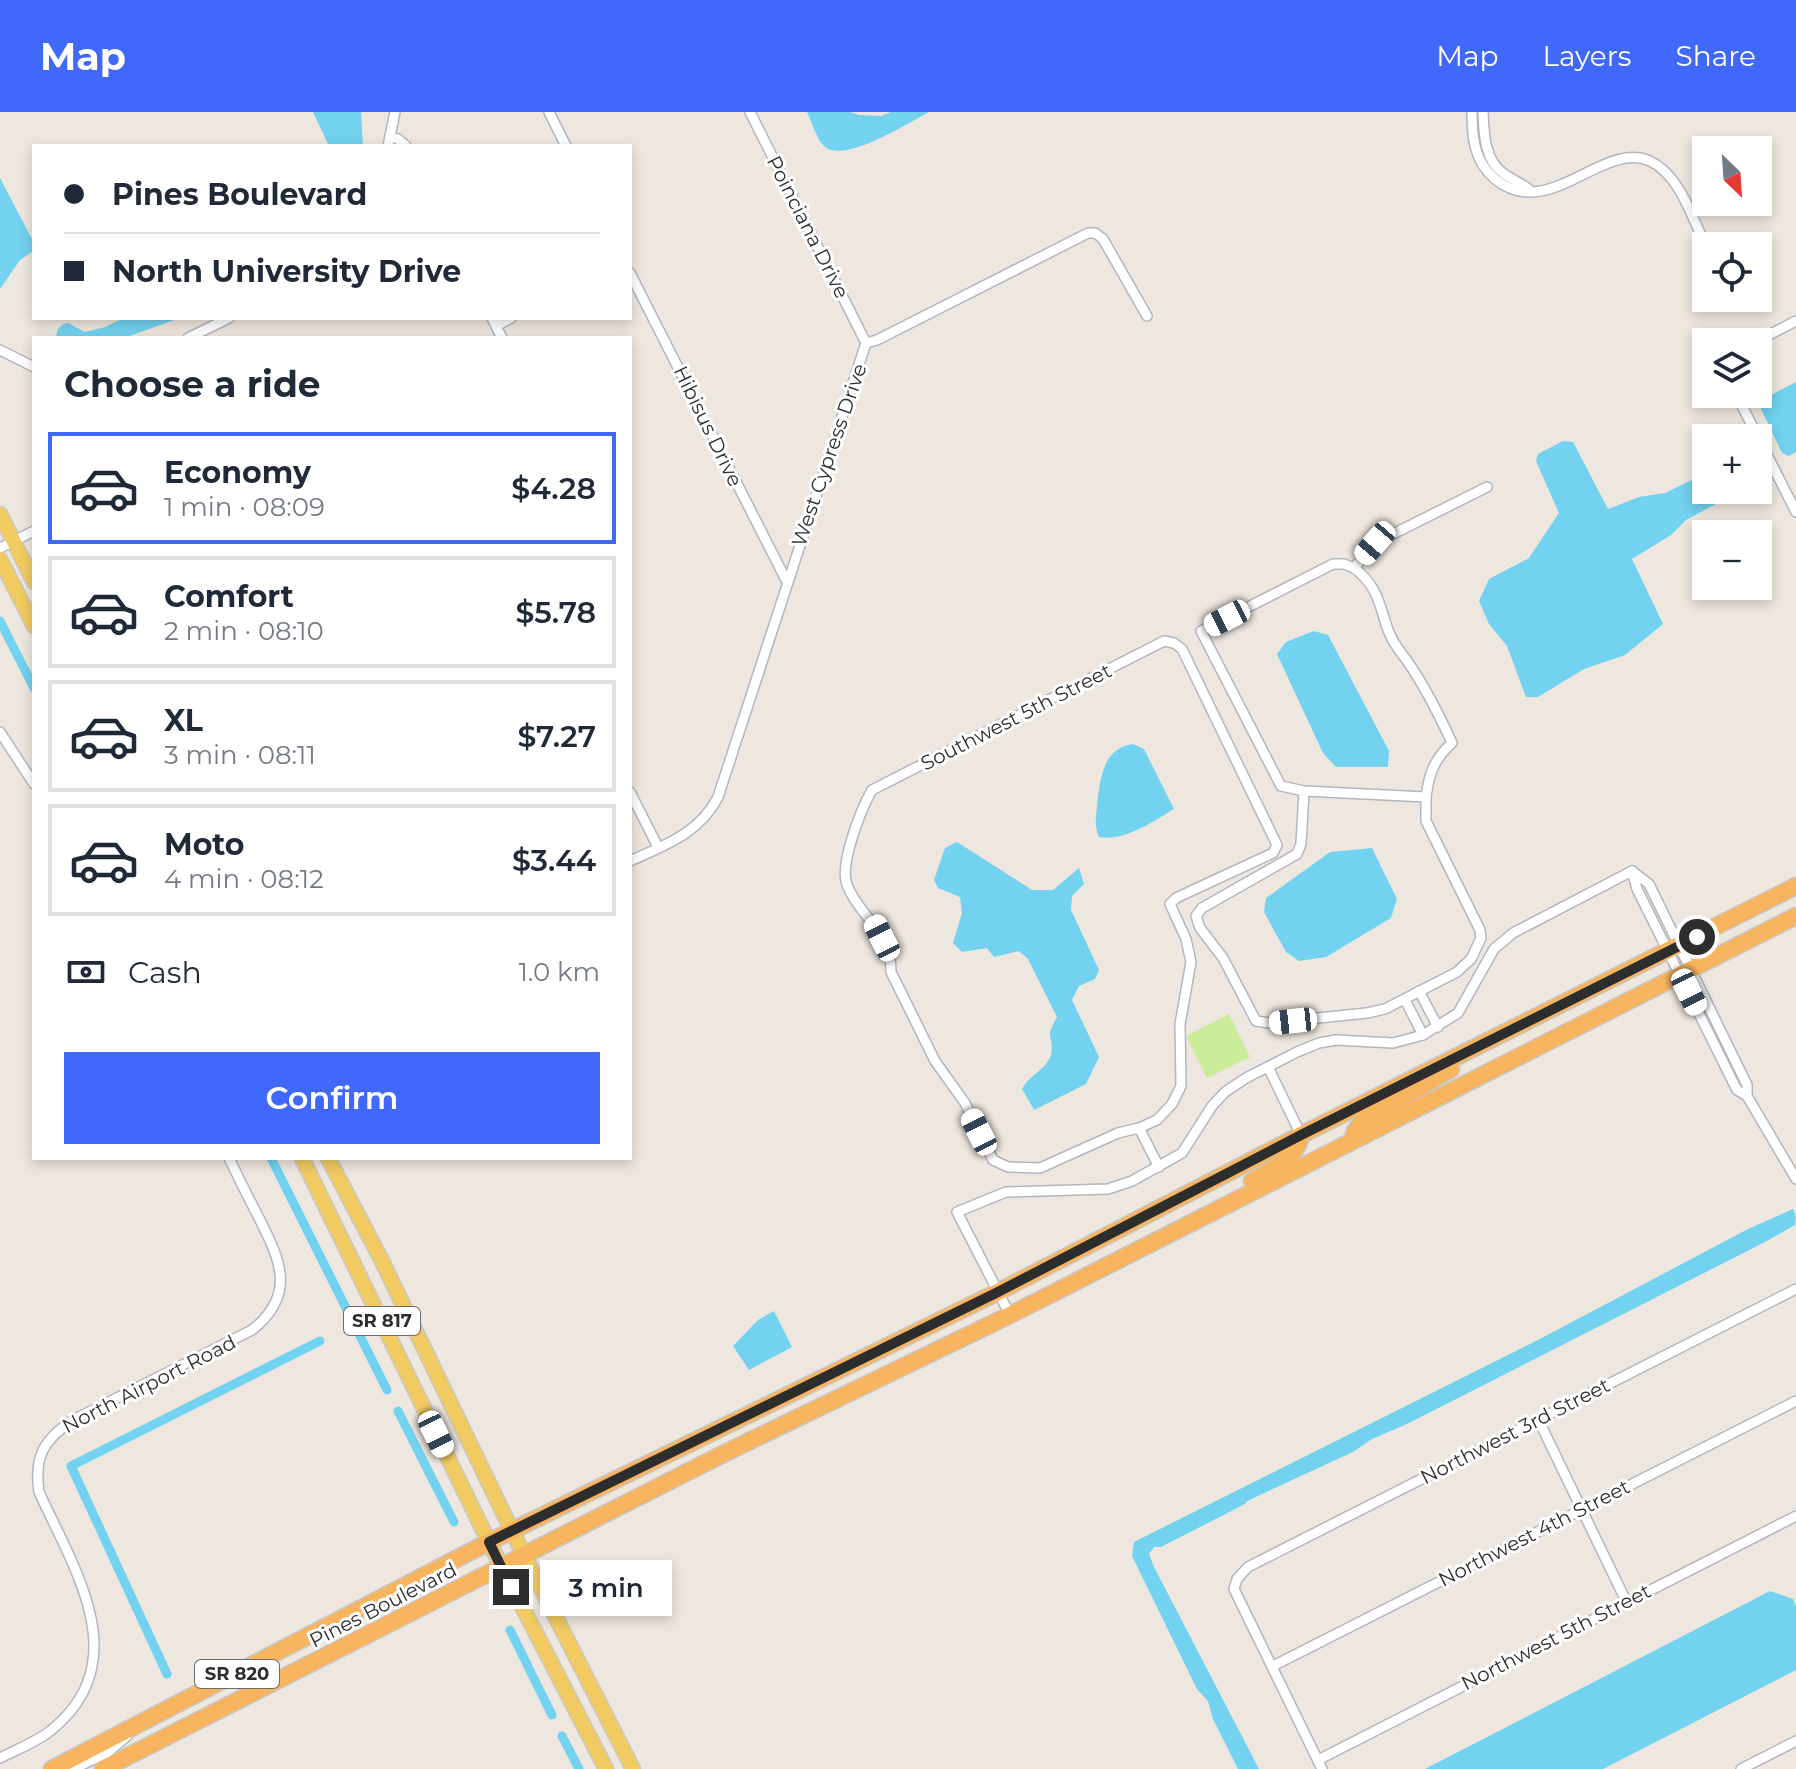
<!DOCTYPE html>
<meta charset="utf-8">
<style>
body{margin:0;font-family:Montserrat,sans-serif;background:#f2f2f3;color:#1f2937;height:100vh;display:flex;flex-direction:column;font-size:30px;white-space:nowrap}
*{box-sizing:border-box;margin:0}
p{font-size:26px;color:#747a83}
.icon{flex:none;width:44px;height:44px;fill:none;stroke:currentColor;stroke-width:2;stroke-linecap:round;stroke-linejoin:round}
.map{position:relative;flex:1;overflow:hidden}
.side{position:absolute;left:32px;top:224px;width:600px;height:824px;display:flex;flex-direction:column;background:#fff;border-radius:0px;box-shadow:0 4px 12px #0003}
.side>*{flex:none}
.top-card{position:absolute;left:32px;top:32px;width:600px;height:176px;border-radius:0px;box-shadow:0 4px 12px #0003;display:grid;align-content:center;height:176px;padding:0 32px;background:#fff}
.needle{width:52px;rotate:155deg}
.fabs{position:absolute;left:1692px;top:24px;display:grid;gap:16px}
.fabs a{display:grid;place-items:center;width:80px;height:80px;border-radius:0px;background:#fff;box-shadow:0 4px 12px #0003;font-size:40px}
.end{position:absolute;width:36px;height:36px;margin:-18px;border:10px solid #2d2d2d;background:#fff;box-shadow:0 0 0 4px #fff}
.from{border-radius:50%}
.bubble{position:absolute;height:56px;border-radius:0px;background:#fff;box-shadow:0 4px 12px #0003;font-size:26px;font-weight:600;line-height:56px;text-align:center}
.car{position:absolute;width:24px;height:48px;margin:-24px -12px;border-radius:10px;box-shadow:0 0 6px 2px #0007;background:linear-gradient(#fff 24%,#345 0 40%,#fff 0 76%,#345 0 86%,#fff 0)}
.top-card b{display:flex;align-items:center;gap:28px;height:76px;font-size:30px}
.top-card b+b{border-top:2px solid #e0e1e3}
.top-card i{width:20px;height:20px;background:#1f2937}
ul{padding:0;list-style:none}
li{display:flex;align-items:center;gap:24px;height:112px;margin:0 16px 12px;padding:0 16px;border:4px solid #e0e1e3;border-radius:0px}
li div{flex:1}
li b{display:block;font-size:30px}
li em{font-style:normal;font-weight:600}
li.on{border-color:#4068fa}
li>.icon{width:72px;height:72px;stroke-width:1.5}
h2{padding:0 32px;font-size:36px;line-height:96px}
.pay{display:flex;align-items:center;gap:20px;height:88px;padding:0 32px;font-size:30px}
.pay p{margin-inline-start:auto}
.primary-button{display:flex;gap:16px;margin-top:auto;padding:16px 32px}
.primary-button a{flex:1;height:92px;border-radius:0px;background:#4068fa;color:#fff;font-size:32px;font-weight:600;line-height:92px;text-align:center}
header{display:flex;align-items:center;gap:48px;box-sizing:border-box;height:112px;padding:0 40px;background:#4068fa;color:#fff}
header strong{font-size:38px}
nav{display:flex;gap:44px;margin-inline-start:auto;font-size:28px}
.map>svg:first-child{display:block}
</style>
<header>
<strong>Map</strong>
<nav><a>Map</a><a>Layers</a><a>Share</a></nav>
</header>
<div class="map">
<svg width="1796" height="1657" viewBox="0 0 1796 1657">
<rect width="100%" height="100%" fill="#eee7df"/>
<polygon fill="#caeb98" points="1229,902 1250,945 1207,966 1186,924"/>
<g fill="#73d2ef">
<polygon points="313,0 361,0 363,34 329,34"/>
<path d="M807,0H850L859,3L881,4L891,0H929C908,11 843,53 824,34C816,26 812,10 807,0Z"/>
<polygon points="0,66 33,129 32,140 20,148 0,177"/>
<path d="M124,206H180L124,226H56C57,217 59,213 68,211L85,220L105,215Z"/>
<polygon points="1796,270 1796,340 1789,344 1782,341 1760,295 1761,288"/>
<polygon points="1563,329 1573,330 1608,397 1639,385 1665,381 1706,361 1706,378 1742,378 1686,408 1671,423 1632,447 1663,512 1625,543 1584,557 1538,585 1526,585 1507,534 1489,512 1479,489 1489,467 1529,446 1559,401 1536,349 1538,342"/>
<polygon points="1314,519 1328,523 1389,639 1388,655 1336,655 1323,641 1277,542 1286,530"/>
<path d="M1133,632L1144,637L1174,697C1154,709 1124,730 1099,725C1094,714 1096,705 1097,694C1100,669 1102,636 1133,632Z"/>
<path d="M957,730L1032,778H1053L1079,756L1084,772L1072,784L1071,798L1099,858L1095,867L1079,874L1072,888L1099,945L1086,972L1034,998L1022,977C1029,963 1046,958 1051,943C1053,935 1051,930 1050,923C1050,917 1054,911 1057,905L1028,847L1019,839L994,845L987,836L962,840L953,831L962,801L960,785L938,776L934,768L945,736Z"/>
<polygon points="1372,736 1397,787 1391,806 1326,845 1299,849 1286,840 1264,800 1266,786 1330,740"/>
<polygon points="1793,1097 1796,1105 1795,1113 1763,1131 1407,1312 1372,1327 1353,1340 1247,1389 1245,1392 1161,1435 1154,1435 1149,1442 1154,1455 1259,1657 1238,1657 1213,1607 1208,1589 1197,1577 1132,1444 1134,1430 1538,1228 1748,1117"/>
<polygon points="774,1199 792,1235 749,1258 733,1234 758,1208"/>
<polygon points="1770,1479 1793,1487 1796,1495 1796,1558 1603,1657 1425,1657"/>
</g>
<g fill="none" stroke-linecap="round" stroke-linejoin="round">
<g stroke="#73d2ef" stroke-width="9">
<polyline points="0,509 34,576"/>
<polyline points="271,1046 387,1278"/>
<polyline points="398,1299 454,1410"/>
<polyline points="510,1518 552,1603"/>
<polyline points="167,1562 71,1354 320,1229"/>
<polyline points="562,1624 579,1657"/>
</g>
<defs>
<g id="minor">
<polyline points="549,0 566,34"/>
<polyline points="750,0 866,231"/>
<path d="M1472,0C1472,26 1474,49 1495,67C1548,111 1603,28 1650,49C1680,63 1692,106 1706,134"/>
<path d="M1483,0C1484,21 1484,47 1503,61C1512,68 1522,71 1531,79"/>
<polyline points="390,25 398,27 406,34"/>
<polyline points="388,34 395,0"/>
<polyline points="630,161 786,468"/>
<polyline points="492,206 502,226"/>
<polyline points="496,214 511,206"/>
<polyline points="188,226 229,206"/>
<polyline points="1755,230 1796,209"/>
<polyline points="866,231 877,228 1088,121 1095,121 1103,127 1147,204"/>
<polyline points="0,238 34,255"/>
<polyline points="1736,282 1796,400"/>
<polyline points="0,436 34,419"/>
<path d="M1354,456C1387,480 1378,511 1399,538C1421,566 1437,598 1452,631C1434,647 1429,662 1426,685"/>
<polyline points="0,620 34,672"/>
<polyline points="1304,679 1301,732 1297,742 1202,796 1196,804 1200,816 1223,846 1256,909 1269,911 1367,901 1385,897 1457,860 1471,847 1481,826 1480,818 1426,709 1426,685 1304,679 1281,674 1201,519 1333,452 1344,452 1354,456 1375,431 1487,375"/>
<polyline points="630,680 658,735"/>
<path d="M630,749C665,733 700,721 718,685L866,231"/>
<polyline points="1632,759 1649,772 1747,973 1747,984 1796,1067"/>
<polyline points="1632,759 1637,777 1737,978 1747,984"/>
<polyline points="1419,879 1438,915"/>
<polyline points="1405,888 1423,923"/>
<polyline points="1268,955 1301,1023"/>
<path d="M1139,1016L1118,1021L1040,1056L1008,1055L993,1048L965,991L935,949L891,860C891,818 860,806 847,773C839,753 861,697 872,678L1164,529L1174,531L1182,537L1277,733L1273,741L1176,786L1170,792L1186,827L1191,850L1180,912L1181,974L1172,992L1157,1008L1139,1016L1159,1055"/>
<polyline points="1010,1203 957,1100 1006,1080 1108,1077 1132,1069 1182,1041 1212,994 1225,980 1246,966 1297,940 1319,931 1336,928 1393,931 1423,923 1458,901 1494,837 1513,821 1632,759"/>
<polyline points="1538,1307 1626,1489"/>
<polyline points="1273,1554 1796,1289"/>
<path d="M0,1646C16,1638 34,1631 49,1620C137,1551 75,1459 39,1380C34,1345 43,1328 73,1308L252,1218C296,1183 281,1150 260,1108C249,1087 239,1067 229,1046"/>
<polyline points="1318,1648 1796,1404"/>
<polyline points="73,1657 107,1641 127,1624"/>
<polyline points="1322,1657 1234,1477 1237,1467 1248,1455 1796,1177"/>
<polyline points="1741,1657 1796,1629"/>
</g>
<g id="primary">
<polyline points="0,402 34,470"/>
<polyline points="0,447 34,514"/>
<polyline points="302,1046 489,1430 606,1657"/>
<polyline points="328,1046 381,1147 512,1419 633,1657"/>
</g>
<g id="trunk">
<polyline points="1352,1029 1355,1019 1364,1008 1451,957"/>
<path d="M1252,1069C1272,1057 1297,1048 1301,1023"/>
<polyline points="52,1657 489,1430 998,1180 1301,1023 1796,774"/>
<polyline points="103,1657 723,1342 1010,1203 1796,804"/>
</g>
</defs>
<use href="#minor" stroke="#b3b6c0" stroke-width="12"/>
<use href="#primary" stroke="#c8c8c8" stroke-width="17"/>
<use href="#trunk" stroke="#c8c8c8" stroke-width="19"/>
<use href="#minor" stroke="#fff" stroke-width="9"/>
<use href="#primary" stroke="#f1cb61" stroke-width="14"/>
<use href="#trunk" stroke="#f8b45e" stroke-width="16"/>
</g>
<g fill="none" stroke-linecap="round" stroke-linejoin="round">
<polyline stroke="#2d2d2d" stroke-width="10" points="511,1475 489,1430 998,1180 1301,1023 1697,825"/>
</g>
<g text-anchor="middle" stroke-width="6" stroke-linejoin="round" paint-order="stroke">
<g fill="#fff" stroke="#6c6c6c" stroke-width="2">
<rect x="344" y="1195" width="76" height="28" rx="6"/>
<rect x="195" y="1548" width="84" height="28" rx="6"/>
</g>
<g font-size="18" font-weight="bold" fill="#2d2d2d">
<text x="382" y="1215">SR 817</text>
<text x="237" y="1568">SR 820</text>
</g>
<g font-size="20" fill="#2d2d2d" stroke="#fff">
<text transform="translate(808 115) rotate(63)" y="7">Poinciana Drive</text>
<text transform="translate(708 314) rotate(64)" y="7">Hibisus Drive</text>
<text transform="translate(829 343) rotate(-71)" y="7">West Cypress Drive</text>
<text transform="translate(1016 605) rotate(-27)" y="7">Southwest 5th Street</text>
<text transform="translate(149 1272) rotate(-27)" y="7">North Airport Road</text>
<text transform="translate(1515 1319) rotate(-27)" y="7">Northwest 3rd Street</text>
<text transform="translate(1534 1421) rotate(-27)" y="7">Northwest 4th Street</text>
<text transform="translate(383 1493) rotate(-27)" y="7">Pines Boulevard</text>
<text transform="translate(1556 1525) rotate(-27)" y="7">Northwest 5th Street</text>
</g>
</g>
</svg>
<div class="fabs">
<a><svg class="needle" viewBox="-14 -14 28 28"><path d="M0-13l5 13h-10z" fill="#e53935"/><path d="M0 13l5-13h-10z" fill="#747a83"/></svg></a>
<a><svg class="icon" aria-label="locate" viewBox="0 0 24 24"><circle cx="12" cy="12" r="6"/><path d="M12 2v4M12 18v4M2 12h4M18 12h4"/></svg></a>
<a><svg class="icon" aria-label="layers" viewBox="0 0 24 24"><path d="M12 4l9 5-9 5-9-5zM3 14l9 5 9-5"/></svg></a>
<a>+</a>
<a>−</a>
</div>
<i class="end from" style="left:1697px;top:825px"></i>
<i class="end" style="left:511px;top:1475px"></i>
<div class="bubble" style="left:540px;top:1448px;width:132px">3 min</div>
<i class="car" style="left:1375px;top:431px;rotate:221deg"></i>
<i class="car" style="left:1227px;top:506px;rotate:243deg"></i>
<i class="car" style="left:882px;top:826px;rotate:333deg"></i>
<i class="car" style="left:1689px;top:880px;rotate:154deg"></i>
<i class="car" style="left:1293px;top:909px;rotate:264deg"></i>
<i class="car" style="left:979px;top:1020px;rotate:333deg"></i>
<i class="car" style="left:436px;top:1322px;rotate:154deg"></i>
<div class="top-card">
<b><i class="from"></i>Pines Boulevard</b>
<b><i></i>North University Drive</b>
</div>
<section class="side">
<h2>Choose a ride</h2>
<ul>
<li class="on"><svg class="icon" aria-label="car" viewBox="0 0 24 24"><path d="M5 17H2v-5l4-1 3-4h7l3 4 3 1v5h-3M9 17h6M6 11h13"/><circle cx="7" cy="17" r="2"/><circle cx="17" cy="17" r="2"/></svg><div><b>Economy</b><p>1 min · 08:09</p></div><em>$4.28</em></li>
<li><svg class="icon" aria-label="car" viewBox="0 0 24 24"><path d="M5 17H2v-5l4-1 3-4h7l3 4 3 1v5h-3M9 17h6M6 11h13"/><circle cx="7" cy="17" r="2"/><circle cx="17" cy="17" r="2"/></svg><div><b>Comfort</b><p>2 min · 08:10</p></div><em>$5.78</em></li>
<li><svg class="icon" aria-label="car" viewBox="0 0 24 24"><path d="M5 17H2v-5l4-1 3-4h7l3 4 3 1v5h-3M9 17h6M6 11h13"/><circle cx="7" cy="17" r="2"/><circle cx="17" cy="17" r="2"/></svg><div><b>XL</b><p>3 min · 08:11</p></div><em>$7.27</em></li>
<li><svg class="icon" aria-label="car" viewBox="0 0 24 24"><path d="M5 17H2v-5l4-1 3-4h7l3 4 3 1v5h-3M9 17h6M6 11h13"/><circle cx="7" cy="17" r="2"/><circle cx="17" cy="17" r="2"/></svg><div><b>Moto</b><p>4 min · 08:12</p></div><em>$3.44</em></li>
</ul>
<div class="pay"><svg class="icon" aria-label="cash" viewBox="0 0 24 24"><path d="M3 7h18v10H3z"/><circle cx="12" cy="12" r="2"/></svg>Cash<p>1.0 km</p></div>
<div class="primary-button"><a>Confirm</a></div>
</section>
</div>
